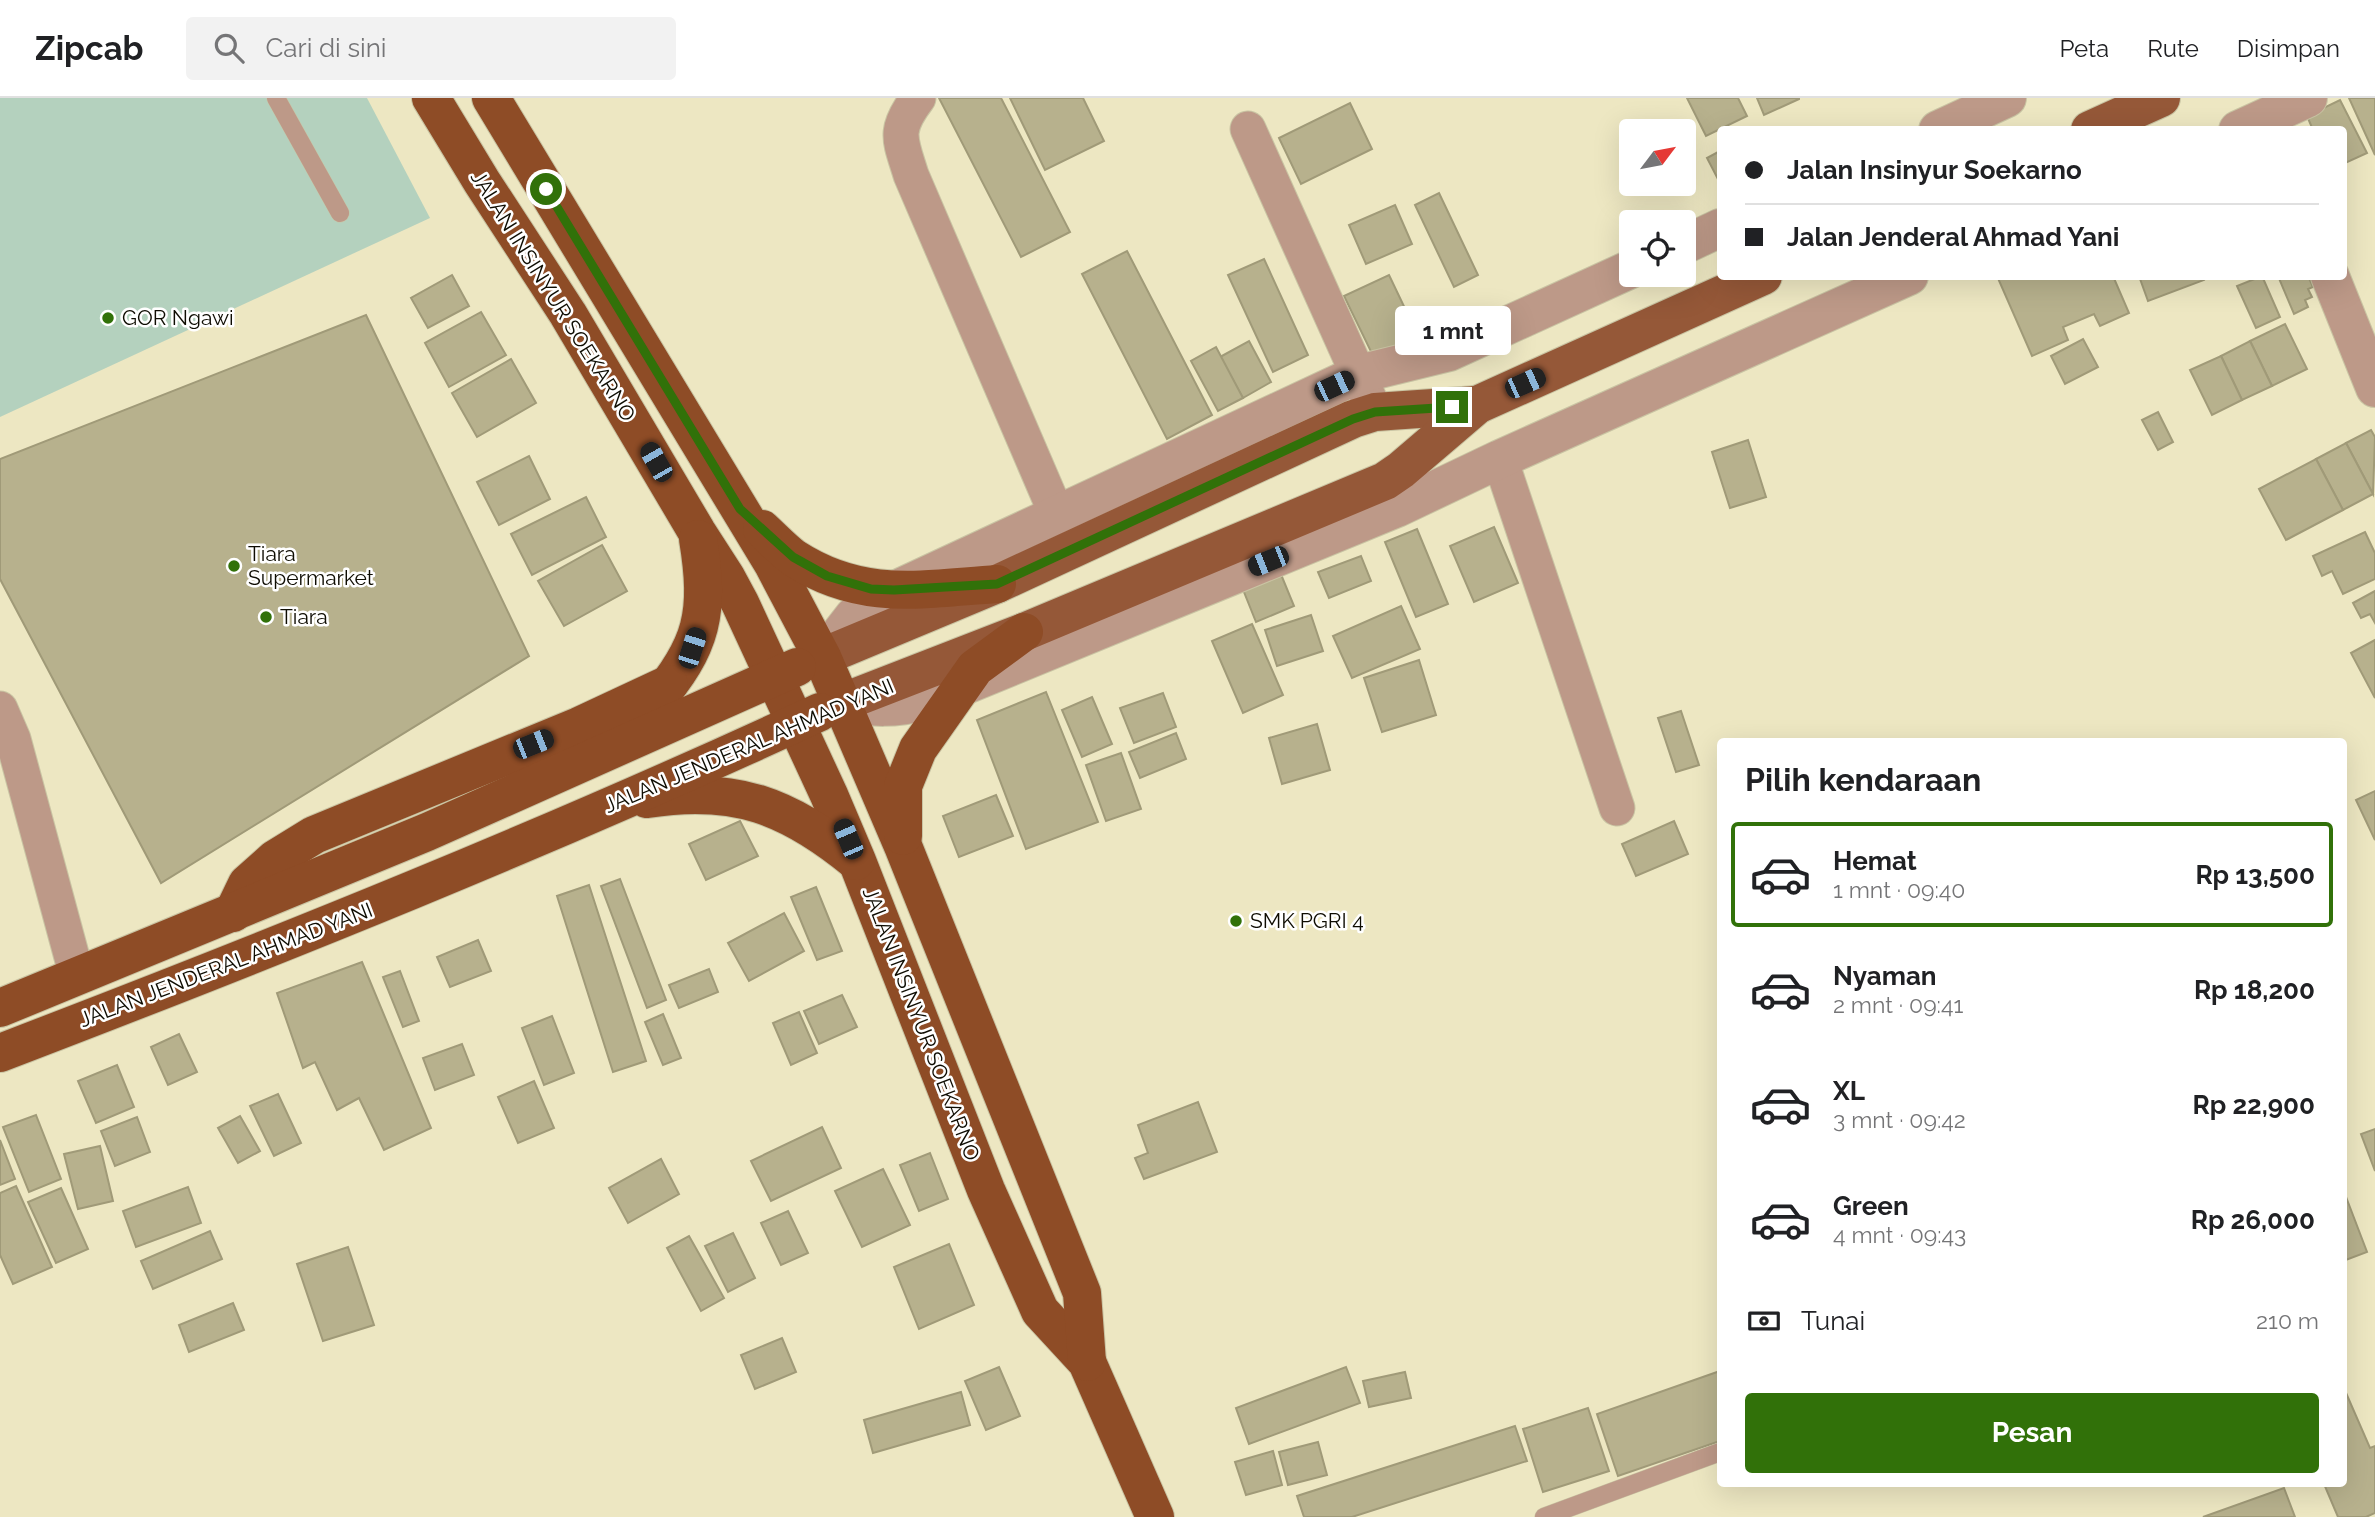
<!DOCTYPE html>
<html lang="id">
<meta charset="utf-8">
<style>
body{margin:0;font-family:Raleway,sans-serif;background:#f2f2f2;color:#202124;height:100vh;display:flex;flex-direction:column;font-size:26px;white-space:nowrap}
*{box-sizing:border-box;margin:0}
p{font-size:23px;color:#757577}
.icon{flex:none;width:38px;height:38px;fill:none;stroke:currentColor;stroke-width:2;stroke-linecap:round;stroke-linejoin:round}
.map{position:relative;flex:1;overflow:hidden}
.sheet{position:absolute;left:1717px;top:640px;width:630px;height:749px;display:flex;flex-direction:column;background:#fff;border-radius:7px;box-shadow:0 7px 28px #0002}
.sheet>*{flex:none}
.guide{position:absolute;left:1717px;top:28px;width:630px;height:154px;border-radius:7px;box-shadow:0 7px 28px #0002;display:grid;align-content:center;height:154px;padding:0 28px;background:#fff}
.needle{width:46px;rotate:58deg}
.fabs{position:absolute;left:1619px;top:21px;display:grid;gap:14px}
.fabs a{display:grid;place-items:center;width:77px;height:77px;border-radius:7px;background:#fff;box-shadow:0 7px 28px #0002;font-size:35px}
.end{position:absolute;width:32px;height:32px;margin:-16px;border:9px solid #317109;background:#fff;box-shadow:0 0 0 4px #fff}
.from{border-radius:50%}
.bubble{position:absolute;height:49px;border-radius:7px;background:#fff;box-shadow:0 7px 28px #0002;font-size:23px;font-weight:700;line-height:49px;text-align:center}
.car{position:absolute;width:21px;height:42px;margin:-21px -10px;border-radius:9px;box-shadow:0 0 5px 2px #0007;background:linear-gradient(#222 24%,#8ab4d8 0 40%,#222 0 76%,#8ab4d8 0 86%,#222 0)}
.guide b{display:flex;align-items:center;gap:24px;height:66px;font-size:26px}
.guide b+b{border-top:2px solid #e0e0e0}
.guide i{width:18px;height:18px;background:#202124}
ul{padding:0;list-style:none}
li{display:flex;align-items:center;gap:21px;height:105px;margin:0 14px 10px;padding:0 14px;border:4px solid transparent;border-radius:7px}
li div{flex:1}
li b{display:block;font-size:26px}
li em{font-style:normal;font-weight:700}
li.active{border-color:#317109}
li>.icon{width:63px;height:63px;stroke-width:1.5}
h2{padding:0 28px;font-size:32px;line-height:84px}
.pay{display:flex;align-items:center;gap:18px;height:77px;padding:0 28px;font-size:26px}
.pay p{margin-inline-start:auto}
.cta{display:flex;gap:14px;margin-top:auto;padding:14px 28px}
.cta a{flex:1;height:80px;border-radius:7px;background:#317109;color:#fff;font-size:28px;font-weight:700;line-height:80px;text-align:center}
header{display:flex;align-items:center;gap:42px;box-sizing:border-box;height:98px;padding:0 35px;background:#fff;border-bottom:2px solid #e0e0e0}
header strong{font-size:33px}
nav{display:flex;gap:38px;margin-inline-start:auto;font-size:24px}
.search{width:490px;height:63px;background:#f2f2f2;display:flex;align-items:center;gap:18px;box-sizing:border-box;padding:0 24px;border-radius:7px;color:#757577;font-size:26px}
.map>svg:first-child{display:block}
</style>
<header>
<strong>Zipcab</strong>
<div class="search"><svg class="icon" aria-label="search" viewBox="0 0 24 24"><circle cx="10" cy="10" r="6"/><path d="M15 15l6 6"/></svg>Cari di sini</div>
<nav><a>Peta</a><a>Rute</a><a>Disimpan</a></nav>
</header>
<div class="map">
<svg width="2375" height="1419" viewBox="0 0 2375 1419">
<rect width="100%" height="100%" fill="#ede7c2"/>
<polygon fill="#b4d1be" points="0,0 367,0 430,120 0,319"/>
<g fill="#b7b18d" stroke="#a09a78" stroke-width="2">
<polygon points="939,0 1001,0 1070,134 1021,159"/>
<polygon points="1010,0 1083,0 1104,43 1045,72"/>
<polygon points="1687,0 1738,0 1747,18 1706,38"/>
<polygon points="1757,0 1799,0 1799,1 1764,17"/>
<polygon points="2349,0 2375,0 2375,57"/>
<polygon points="2340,2 2367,55 2343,66 2343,32 2313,32 2307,18"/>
<polygon points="1350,5 1372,51 1301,86 1279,40"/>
<polygon points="1720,53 1720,85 1707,60"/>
<polygon points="1439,95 1478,177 1454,189 1415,107"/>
<polygon points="1395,107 1412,146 1366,166 1349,127"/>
<polygon points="1127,153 1212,317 1167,341 1082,176"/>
<polygon points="1264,161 1308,257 1273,274 1228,177"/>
<polygon points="452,177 469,208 428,230 411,200"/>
<polygon points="1389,177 1421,244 1377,266 1344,198"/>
<polygon points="1997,178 2113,178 2129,215 2100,228 2094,216 2063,229 2068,242 2032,258"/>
<polygon points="2139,178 2203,178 2204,182 2148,203"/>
<polygon points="2262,178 2280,219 2256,230 2237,188"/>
<polygon points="2278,178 2308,178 2313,189 2308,191 2312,199 2305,202 2308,209 2294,216"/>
<polygon points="481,214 506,257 449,289 425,245"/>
<polygon points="366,217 529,558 161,785 0,481 0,361"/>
<polygon points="2285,226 2307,271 2272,288 2250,243"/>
<polygon points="2083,241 2098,269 2065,286 2051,258"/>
<polygon points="1249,243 1271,284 1243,300 1220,259"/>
<polygon points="2250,243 2272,288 2242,302 2221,258"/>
<polygon points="1216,249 1243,300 1218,313 1191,263"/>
<polygon points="2221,258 2242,302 2212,317 2190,272"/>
<polygon points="511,261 536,305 477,339 452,295"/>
<polygon points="2158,314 2173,344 2158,352 2142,322"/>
<polygon points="2371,332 2375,339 2373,396 2346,345"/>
<polygon points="1748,342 1766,399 1730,410 1712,354"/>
<polygon points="2346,345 2373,396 2343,412 2316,361"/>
<polygon points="529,358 550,401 499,427 477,384"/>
<polygon points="2316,361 2343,412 2286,442 2259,391"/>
<polygon points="586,399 606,439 532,477 511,436"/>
<polygon points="1494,429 1518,485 1474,504 1450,448"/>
<polygon points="1417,431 1448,506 1416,519 1385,444"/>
<polygon points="2365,434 2375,455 2375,481 2343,496 2332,473 2322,478 2313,458"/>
<polygon points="602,447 627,493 564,528 538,483"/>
<polygon points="1361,458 1371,483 1329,500 1318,474"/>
<polygon points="1280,474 1294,508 1256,524 1242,489"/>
<polygon points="2375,493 2375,525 2370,516 2361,520 2353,505"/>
<polygon points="1401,508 1420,551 1352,580 1333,538"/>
<polygon points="1311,517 1323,553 1277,568 1265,532"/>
<polygon points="1252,526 1283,597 1243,615 1212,543"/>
<polygon points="2375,542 2375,600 2351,555"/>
<polygon points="1419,562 1436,617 1382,634 1364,580"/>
<polygon points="1046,594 1098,724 1026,751 977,622"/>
<polygon points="1163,595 1176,629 1134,645 1120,610"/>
<polygon points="1092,599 1112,646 1082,659 1062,612"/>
<polygon points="1681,613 1699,667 1676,674 1658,620"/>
<polygon points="1317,626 1330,672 1282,686 1269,640"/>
<polygon points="1176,635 1186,661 1140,680 1129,654"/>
<polygon points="1121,655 1141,711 1106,723 1086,667"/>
<polygon points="2375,693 2375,742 2356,702"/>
<polygon points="996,697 1013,738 959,759 943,718"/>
<polygon points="740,723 758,758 706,782 689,746"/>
<polygon points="1674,723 1688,756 1636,778 1622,746"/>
<polygon points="620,781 666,902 647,910 601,788"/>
<polygon points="589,787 646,963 613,974 557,798"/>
<polygon points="816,789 842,853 817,862 791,799"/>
<polygon points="784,815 804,853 749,883 728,845"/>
<polygon points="478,842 491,873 450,889 437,859"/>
<polygon points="362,864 431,1030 384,1052 359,1000 337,1012 315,964 303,970 277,895"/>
<polygon points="709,871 718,894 679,910 669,887"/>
<polygon points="400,873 419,923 403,929 383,879"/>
<polygon points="842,897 857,929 819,946 804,913"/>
<polygon points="799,914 817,955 791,967 773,925"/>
<polygon points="663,916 681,960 663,967 645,924"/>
<polygon points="552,918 574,975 544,987 522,930"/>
<polygon points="179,936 197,974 168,987 151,949"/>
<polygon points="462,946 474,977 435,992 423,960"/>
<polygon points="117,967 134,1009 96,1025 78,983"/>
<polygon points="534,983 554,1030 518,1045 498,999"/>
<polygon points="278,996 301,1045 274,1058 250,1008"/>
<polygon points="1198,1004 1217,1054 1144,1081 1135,1060 1148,1055 1138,1027"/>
<polygon points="36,1017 61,1081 29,1094 3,1029"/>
<polygon points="240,1018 260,1053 238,1065 218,1030"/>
<polygon points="137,1019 150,1054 115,1068 101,1033"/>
<polygon points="822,1029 841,1070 771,1103 751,1063"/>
<polygon points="2375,1031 2375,1073 2361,1036"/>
<polygon points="0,1042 15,1081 0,1087"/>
<polygon points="100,1048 113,1103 78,1111 64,1056"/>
<polygon points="930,1055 948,1101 919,1113 900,1067"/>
<polygon points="661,1061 679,1096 628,1125 609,1090"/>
<polygon points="883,1071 910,1127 862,1149 835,1093"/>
<polygon points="16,1088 52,1169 13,1186 0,1157 0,1095"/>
<polygon points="188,1089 201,1125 136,1149 123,1113"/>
<polygon points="61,1090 88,1151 56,1165 28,1104"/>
<polygon points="2343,1091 2367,1154 2343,1163"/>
<polygon points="788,1113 808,1155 781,1167 761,1125"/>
<polygon points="210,1133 222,1161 153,1191 141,1163"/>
<polygon points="733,1135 755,1180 728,1194 705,1148"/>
<polygon points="689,1138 724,1200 701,1213 667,1150"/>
<polygon points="949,1146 974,1207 919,1231 894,1169"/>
<polygon points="348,1149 374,1227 323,1243 297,1166"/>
<polygon points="233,1205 244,1232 189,1254 179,1227"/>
<polygon points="782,1240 796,1274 755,1291 741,1257"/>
<polygon points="999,1269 1020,1318 986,1332 965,1283"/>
<polygon points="1346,1269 1360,1305 1249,1346 1236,1310"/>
<polygon points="1720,1273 1720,1343 1618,1378 1597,1316"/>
<polygon points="1405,1274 1411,1300 1369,1309 1363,1283"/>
<polygon points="2343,1288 2370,1350 2375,1348 2375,1415 2366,1419 2338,1419 2324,1386 2343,1386"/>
<polygon points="961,1294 970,1327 873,1355 864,1322"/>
<polygon points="1588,1310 1609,1373 1543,1394 1523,1331"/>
<polygon points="1515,1328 1527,1363 1352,1419 1304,1419 1297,1398"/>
<polygon points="1318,1344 1327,1377 1288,1387 1279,1354"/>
<polygon points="1273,1353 1282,1387 1246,1397 1235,1364"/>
<polygon points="2284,1390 2295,1419 2203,1419"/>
</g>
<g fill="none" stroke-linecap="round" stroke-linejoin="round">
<defs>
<g id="service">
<polyline points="276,0 340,115"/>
<polyline points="1544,1419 1720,1354"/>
</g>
<g id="minor">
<path d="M918,0C893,33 900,41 911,77L1057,417"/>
<polyline points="1248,31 1375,314"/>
<polyline points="1500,361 1617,710"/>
<polyline points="0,611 13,641 77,878"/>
</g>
<g id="tertiary">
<polyline points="1938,32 2007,0"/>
<polyline points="2238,32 2308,0"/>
<polyline points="1684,147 1720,130"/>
<polyline points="2330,178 2375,290"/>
<polyline points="822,559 854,518 876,501 1359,276 1449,254 1631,171"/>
<path d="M841,605C875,610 893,611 927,603L1397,410L1500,361L1909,178"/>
</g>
<g id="primary">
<polyline points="2090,32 2161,0"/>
<polyline points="822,559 997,486 1353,321 1375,314 1477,307"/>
<polyline points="841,605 1024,534 1385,383 1401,372 1477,307 1763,178"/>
</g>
<g id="trunk">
<polyline points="431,0 482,84 568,216 697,434 726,479 740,505 829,697 857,763 986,1092 1040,1213 1087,1264 1155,1419"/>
<polyline points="491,0 773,466 822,559 903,748 1082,1195 1087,1264"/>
<path d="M762,431C773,441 783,452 794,460C862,504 921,491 997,486"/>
<path d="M654,605C703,548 710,514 698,441"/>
<path d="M647,701C735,687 789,708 856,763"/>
<polyline points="903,738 903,688 918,651 975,570 1024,534"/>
<polyline points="233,815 247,786 275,761 314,737 579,628 669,586"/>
<polyline points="0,910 427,734 797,569"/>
<path d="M0,955C277,849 551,739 820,614"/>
</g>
</defs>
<use href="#service" stroke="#c9c4a3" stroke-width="19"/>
<use href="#minor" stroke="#c9c4a3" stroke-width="37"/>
<use href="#tertiary" stroke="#c9c4a3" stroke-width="40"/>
<use href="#primary" stroke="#c9c4a3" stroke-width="40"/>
<use href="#trunk" stroke="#c9c4a3" stroke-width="40"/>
<use href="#service" stroke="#bd9988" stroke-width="18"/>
<use href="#minor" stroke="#bd9988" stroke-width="35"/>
<use href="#tertiary" stroke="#bd9988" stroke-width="38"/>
<use href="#primary" stroke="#955838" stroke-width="38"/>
<use href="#trunk" stroke="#8e4c26" stroke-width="38"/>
</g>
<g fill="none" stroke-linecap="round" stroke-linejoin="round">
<polyline stroke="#317109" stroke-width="9" points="546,91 740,411 793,459 827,478 871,491 894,492 997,486 1353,321 1375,314 1452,309"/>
</g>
<g fill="#317109" stroke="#fff" stroke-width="2.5">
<circle cx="108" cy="220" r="7"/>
<circle cx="234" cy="468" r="7"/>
<circle cx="266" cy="519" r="7"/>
<circle cx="1236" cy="823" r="7"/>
</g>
<g text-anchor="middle" stroke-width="5" stroke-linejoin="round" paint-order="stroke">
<g font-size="21" fill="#0e0c02" stroke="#fff">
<text transform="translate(553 198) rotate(58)" y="7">JALAN INSINYUR SOEKARNO</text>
<text transform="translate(749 648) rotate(-23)" y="7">JALAN JENDERAL AHMAD YANI</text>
<text transform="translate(226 867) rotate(-21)" y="7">JALAN JENDERAL AHMAD YANI</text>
<text transform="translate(921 926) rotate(69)" y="7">JALAN INSINYUR SOEKARNO</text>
</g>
<g font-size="21" fill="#0e0c02" stroke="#fff" text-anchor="start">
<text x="122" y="227">GOR Ngawi</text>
<text x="248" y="463">Tiara<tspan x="248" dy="24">Supermarket</tspan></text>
<text x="280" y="526">Tiara</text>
<text x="1250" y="830">SMK PGRI 4</text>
</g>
</g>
</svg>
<div class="fabs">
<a><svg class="needle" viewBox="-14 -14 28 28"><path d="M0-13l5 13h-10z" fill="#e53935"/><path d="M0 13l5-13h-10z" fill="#757577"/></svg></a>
<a><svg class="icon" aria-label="locate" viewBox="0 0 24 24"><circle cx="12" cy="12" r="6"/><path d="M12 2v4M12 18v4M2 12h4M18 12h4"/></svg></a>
</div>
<i class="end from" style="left:546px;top:91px"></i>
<i class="end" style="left:1452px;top:309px"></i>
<div class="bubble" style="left:1395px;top:208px;width:116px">1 mnt</div>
<i class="car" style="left:1525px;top:285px;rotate:66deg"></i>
<i class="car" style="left:1334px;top:288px;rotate:65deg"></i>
<i class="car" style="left:656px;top:364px;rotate:330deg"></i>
<i class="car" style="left:1268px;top:463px;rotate:248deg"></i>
<i class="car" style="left:692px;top:550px;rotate:18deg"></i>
<i class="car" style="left:533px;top:646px;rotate:68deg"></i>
<i class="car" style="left:848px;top:741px;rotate:337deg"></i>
<div class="guide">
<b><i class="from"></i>Jalan Insinyur Soekarno</b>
<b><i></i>Jalan Jenderal Ahmad Yani</b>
</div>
<section class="sheet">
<h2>Pilih kendaraan</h2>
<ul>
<li class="active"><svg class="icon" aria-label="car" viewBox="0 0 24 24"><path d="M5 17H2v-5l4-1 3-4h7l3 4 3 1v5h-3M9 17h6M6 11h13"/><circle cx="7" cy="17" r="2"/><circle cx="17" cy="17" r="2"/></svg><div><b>Hemat</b><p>1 mnt · 09:40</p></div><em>Rp 13,500</em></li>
<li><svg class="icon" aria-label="car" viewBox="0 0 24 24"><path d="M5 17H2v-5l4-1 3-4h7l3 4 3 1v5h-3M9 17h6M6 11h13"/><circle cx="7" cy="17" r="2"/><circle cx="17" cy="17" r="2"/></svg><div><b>Nyaman</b><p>2 mnt · 09:41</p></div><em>Rp 18,200</em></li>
<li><svg class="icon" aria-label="car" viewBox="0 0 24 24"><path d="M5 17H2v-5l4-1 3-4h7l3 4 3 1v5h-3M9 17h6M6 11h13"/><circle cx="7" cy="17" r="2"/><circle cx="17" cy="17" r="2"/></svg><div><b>XL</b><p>3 mnt · 09:42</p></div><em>Rp 22,900</em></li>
<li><svg class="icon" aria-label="car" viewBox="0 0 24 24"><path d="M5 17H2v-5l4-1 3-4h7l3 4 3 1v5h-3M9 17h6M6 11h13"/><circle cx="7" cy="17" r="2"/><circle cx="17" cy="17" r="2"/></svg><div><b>Green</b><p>4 mnt · 09:43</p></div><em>Rp 26,000</em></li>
</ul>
<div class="pay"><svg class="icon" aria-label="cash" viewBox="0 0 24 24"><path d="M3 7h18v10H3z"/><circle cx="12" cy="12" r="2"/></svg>Tunai<p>210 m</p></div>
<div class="cta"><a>Pesan</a></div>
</section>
</div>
